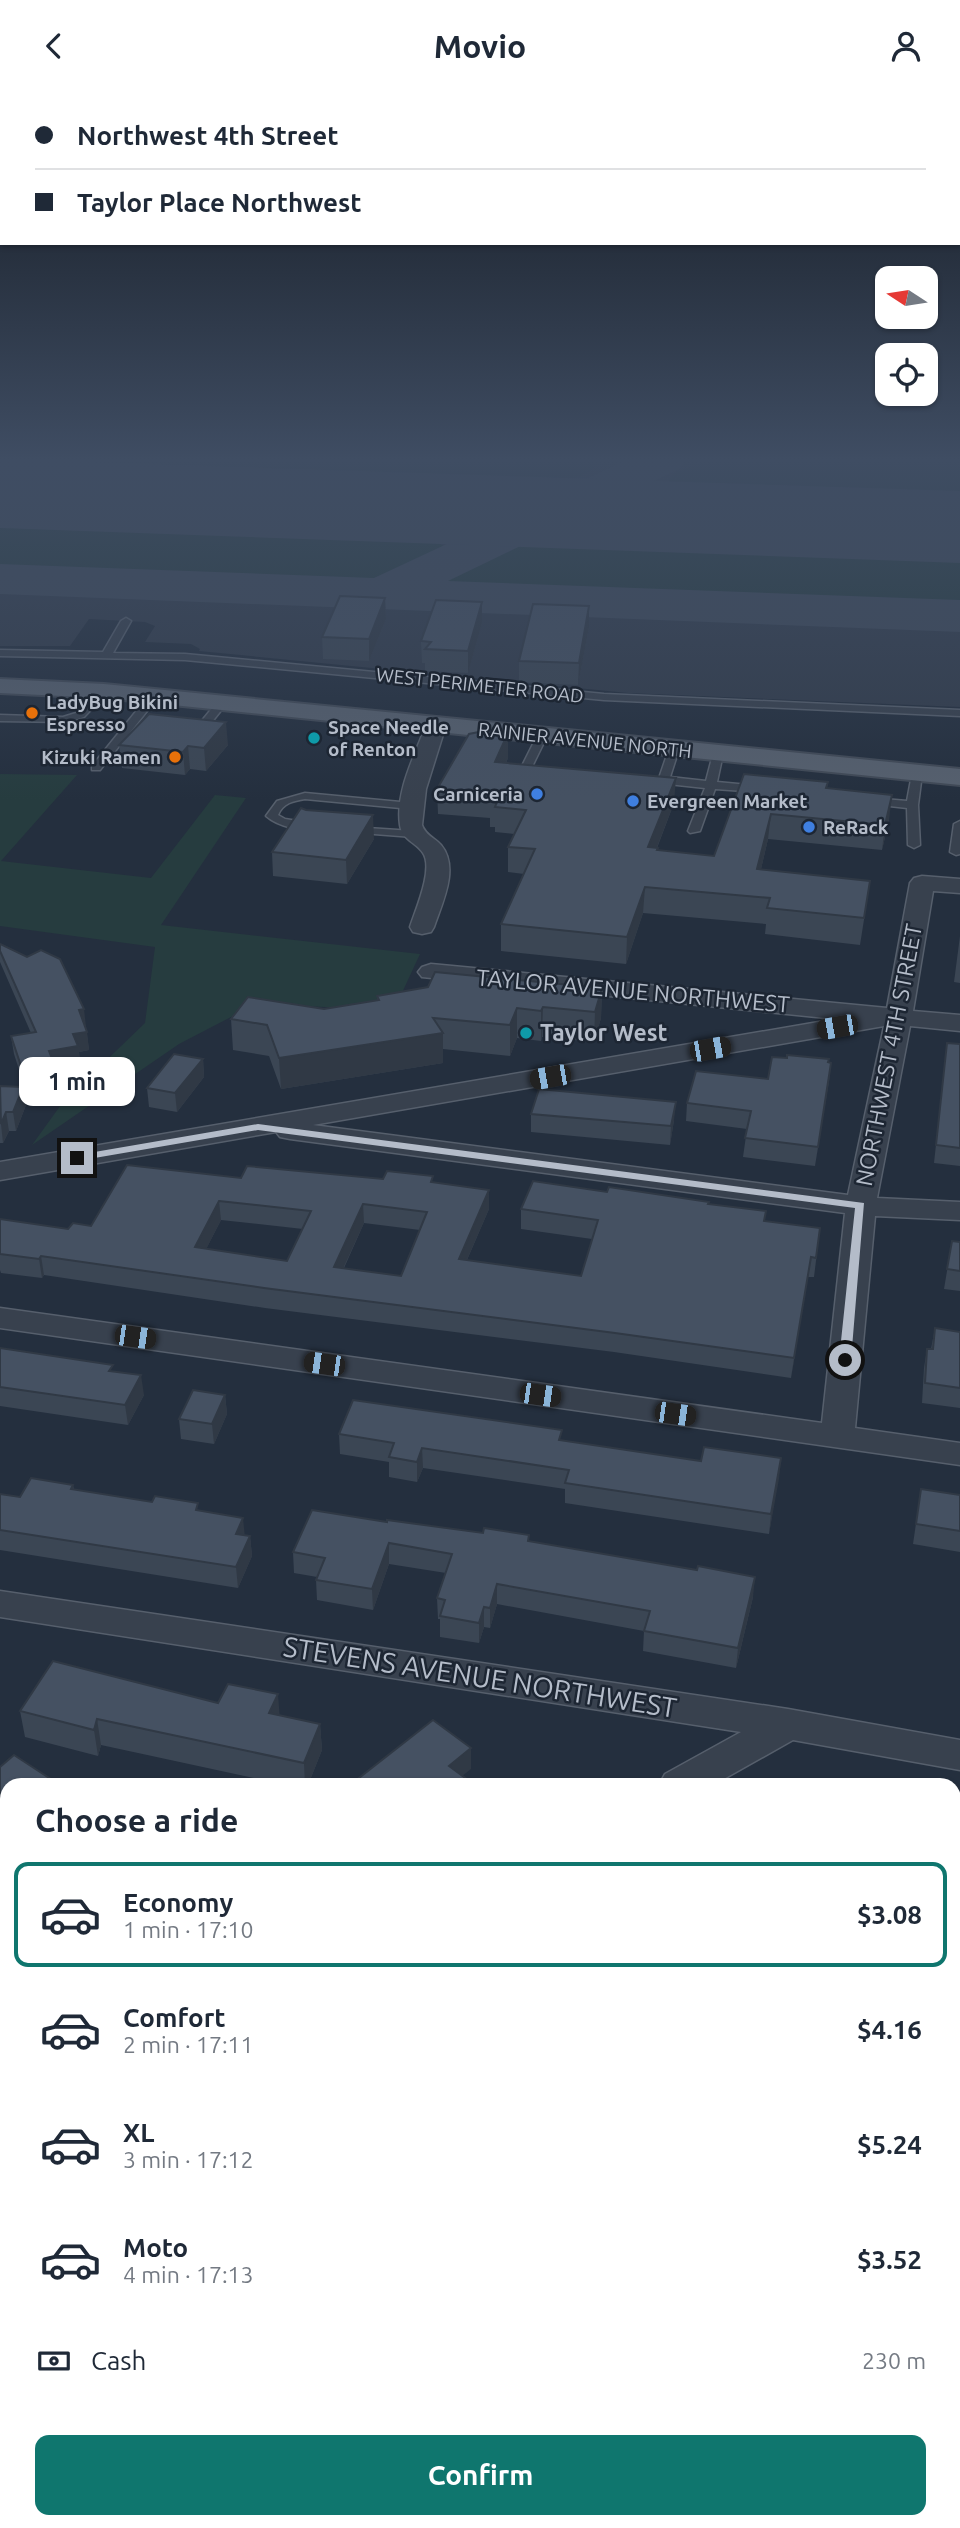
<!DOCTYPE html>
<meta charset="utf-8">
<style>
body{margin:0;font-family:Ubuntu,sans-serif;background:#f6f6f7;color:#1f2937;height:100vh;display:flex;flex-direction:column;font-size:26px;white-space:nowrap}
*{box-sizing:border-box;margin:0}
p{font-size:23px;color:#747a83}
.icon{flex:none;width:38px;height:38px;fill:none;stroke:currentColor;stroke-width:2;stroke-linecap:round;stroke-linejoin:round}
.map{position:relative;flex:1;overflow:hidden}
.sheet{position:absolute;left:0px;top:1687px;width:961px;height:751px;display:flex;flex-direction:column;background:#fff;border-radius:21px 21px 0 0;box-shadow:0 2px 5px #0004}
.sheet>*{flex:none}
.banner{position:absolute;left:0px;top:0px;width:961px;height:154px;box-shadow:0 2px 5px #0004;display:grid;align-content:center;height:154px;padding:0 35px;background:#fff}
.needle{width:46px;rotate:282deg}
.tools{position:absolute;left:875px;top:175px;display:grid;gap:14px}
.tools a{display:grid;place-items:center;width:63px;height:63px;border-radius:14px;background:#fff;box-shadow:0 2px 5px #0004;font-size:35px}
.end{position:absolute;width:32px;height:32px;margin:-16px;border:9px solid #b4bcc9;background:#111;box-shadow:0 0 0 4px #111}
.from{border-radius:50%}
.bubble{position:absolute;height:49px;border-radius:14px;background:#fff;box-shadow:0 2px 5px #0004;font-size:23px;font-weight:600;line-height:49px;text-align:center}
.car{position:absolute;width:21px;height:42px;margin:-21px -10px;border-radius:9px;box-shadow:0 0 5px 2px #0007;background:linear-gradient(#222 24%,#8ab4d8 0 40%,#222 0 76%,#8ab4d8 0 86%,#222 0)}
.banner b{display:flex;align-items:center;gap:24px;height:66px;font-size:26px}
.banner b+b{border-top:2px solid #e0e1e3}
.banner i{width:18px;height:18px;background:#1f2937}
ul{padding:0;list-style:none}
li{display:flex;align-items:center;gap:21px;height:105px;margin:0 14px 10px;padding:0 21px;border:4px solid transparent;border-radius:14px}
li div{flex:1}
li b{display:block;font-size:26px}
li em{font-style:normal;font-weight:600}
li.selected{border-color:#0f766e}
li>.icon{width:63px;height:63px;stroke-width:1.5}
h2{padding:0 35px;font-size:32px;line-height:84px}
.pay{display:flex;align-items:center;gap:18px;height:77px;padding:0 35px;font-size:26px}
.pay p{margin-inline-start:auto}
.cta{display:flex;gap:14px;margin-top:auto;padding:14px 35px}
.cta a{flex:1;height:80px;border-radius:14px;background:#0f766e;color:#fff;font-size:28px;font-weight:600;line-height:80px;text-align:center}
header{display:flex;justify-content:space-between;align-items:center;height:91px;padding:0 35px;background:#fff;font-size:32px;font-weight:600}
.map>svg:first-child{display:block}
</style>
<header><svg class="icon" aria-label="back" viewBox="0 0 24 24"><path d="M15 5l-7 7 7 7"/></svg>Movio<svg class="icon" aria-label="person" viewBox="0 0 24 24"><circle cx="12" cy="8" r="4"/><path d="M4 21q1-7 8-7t8 7"/></svg></header>
<div class="map">
<svg width="960" height="2437" viewBox="0 0 960 2437">
<rect width="100%" height="100%" fill="#242f3e"/>
<polygon fill="#323c4b" points="0,368 960,368 960,616 628,602 199,560 200,558 191,553 145,551 155,535 145,531 89,528 70,555 0,555"/>
<g fill="#263c3f">
<path d="M7,368H599C591,391 557,389 536,389L535,395L153,382L35,373Z"/>
<polygon points="714,368 960,368 960,409 682,400 683,394 672,393 669,389 676,381"/>
<polygon points="74,431 415,444 434,448 443,455 441,461 361,492 0,479 0,432"/>
<path d="M551,449L960,464V517L455,497L443,494L440,488C480,467 505,452 551,449Z"/>
<polygon points="0,683 77,684 1,770 151,787 215,704 246,707 161,834 420,863 394,919 256,913 179,953 32,1054 63,1011 145,932 155,856 0,835"/>
</g>
<g fill="none" stroke-linecap="round" stroke-linejoin="round">
<g fill="#3f4a5a" fill-rule="evenodd">
<polygon points="0,368 19,368 120,386 237,397 253,401 260,411 253,421 237,425 120,414 0,391"/>
<polygon points="629,368 687,368 681,377 448,490 960,509 960,541 0,503 0,473 374,487"/>
</g>
<polygon fill="#3f4a5a" fill-rule="evenodd" points="0,368 960,400 960,472 0,437"/>
<defs>
<g id="service">
<polygon points="126,527 131,530 113,562 185,563 604,603 960,619 960,625 604,609 185,569 0,565 0,559 103,561 121,530"/>
<polygon points="100,598 109,600 84,626 68,631 0,630 0,624 63,626 76,622"/>
<polygon points="150,603 159,605 100,679 92,679 92,675"/>
<polygon points="218,610 227,612 199,647 191,647 191,643"/>
<polygon points="538,643 547,645 528,684 533,687 528,690 517,689 516,687"/>
<polygon points="674,655 679,658 670,686 706,690 713,663 718,660 723,663 717,691 759,695 764,698 759,701 715,698 700,740 690,742 688,740 705,697 668,693 664,701 655,702 649,699 656,696 669,658"/>
<polygon points="917,680 922,683 918,714 920,754 914,757 908,754 907,717 872,713 866,710 872,707 907,710 912,683"/>
<path d="M305,702L411,712L417,715L411,718L305,708C293,710 283,712 278,724L285,728L316,733L318,735C305,743 277,735 266,725L277,710Z"/>
<polygon points="960,730 960,763 956,764 950,761 954,733"/>
<polygon points="352,736 413,740 419,743 413,746 348,741 348,737"/>
</g>
<g id="minor">
<path d="M436,628L443,630L446,634L426,698L422,734C425,744 435,747 441,754C460,777 442,812 434,836L431,841L422,843L413,841L410,836C415,820 434,778 423,762C416,751 402,749 400,734C395,701 415,664 426,634L429,630Z"/>
<path d="M922,785L960,788V802L933,800L913,920L960,924V940L910,935L877,1107L960,1111V1129L875,1125L855,1337L960,1352V1374L0,1237V1217L822,1332L845,1122L290,1048L280,1046L276,1041L0,1089V1071L836,928L422,886L418,881L422,876L431,873L887,917L910,792L914,787ZM884,935L848,1104L313,1034Z"/>
<polygon points="0,1500 788,1618 960,1649 960,1679 793,1649 713,1694 659,1694 665,1683 741,1641 0,1526"/>
<polygon points="7,2225 7,2276 0,2279 0,2228"/>
</g>
<polygon id="primary" points="0,588 104,593 960,678 960,694 104,607 0,602"/>
</defs>
<use href="#service" stroke="#565f6c" stroke-width="3"/>
<use href="#minor" stroke="#565f6c" stroke-width="3"/>
<use href="#primary" stroke="#414a57" stroke-width="4"/>
<use href="#service" fill="#38414e" fill-rule="evenodd"/>
<use href="#minor" fill="#38414e" fill-rule="evenodd"/>
<use href="#primary" fill="#56606e" fill-rule="evenodd"/>
</g>
<g fill="#3b4654" fill-rule="evenodd">
<polygon points="385,507 386,528 369,570 323,568 322,546"/>
<polygon points="482,511 482,532 468,582 425,580 425,572 422,572 421,550"/>
<polygon points="589,536 578,594 519,591 519,570"/>
<polygon points="119,654 228,654 206,680 190,678 185,684 122,677"/>
<polygon points="508,667 506,672 674,712 657,757 658,759 714,765 744,683 828,691 827,697 889,729 882,759 768,748 761,778 866,816 860,854 765,843 766,833 643,822 626,873 501,860 501,833 524,783 508,781 508,756 514,743 495,741 495,736 490,736 490,727 438,723 437,698"/>
<polygon points="306,719 374,748 347,793 273,785 272,761"/>
<polygon points="960,845 960,892 954,891"/>
<polygon points="0,853 27,866 86,936 89,959 79,961 80,973 54,977 55,988 24,994 14,963 11,945 31,942 0,871"/>
<polygon points="602,897 601,927 594,951 542,946 541,950 517,947 510,965 443,958 443,972 281,998 269,965 233,959 231,928 324,918 377,909 377,905"/>
<polygon points="947,952 960,953 960,1075 934,1072"/>
<polygon points="203,968 204,986 177,1021 149,1016 147,997"/>
<polygon points="828,971 831,972 829,990 815,1075 743,1066 747,1038 686,1030 687,1012"/>
<polygon points="0,995 23,996 26,1014 16,1040 9,1040 3,1052 0,1052"/>
<polygon points="531,1023 674,1029 670,1054 531,1041"/>
<path d="M241,1087L383,1088L433,1091L489,1118L467,1169L581,1185L592,1148L521,1138V1118L607,1101L709,1113L765,1130L820,1137L814,1186H808L791,1287L614,1261L265,1217L44,1184L42,1187L1,1182L0,1179V1128L68,1138L91,1135ZM221,1129L303,1138L287,1170L206,1158ZM364,1132L420,1139L401,1185L344,1177Z"/>
<polygon points="952,1150 960,1151 960,1200 944,1198"/>
<polygon points="935,1237 960,1241 960,1317 922,1312 924,1277 927,1258 931,1258"/>
<polygon points="0,1257 114,1281 144,1304 128,1334 0,1315"/>
<polygon points="225,1304 227,1323 214,1353 181,1348 179,1328"/>
<polygon points="339,1343 561,1349 701,1370 781,1367 769,1443 565,1412 565,1398 423,1377 417,1391 389,1386 389,1371 340,1363"/>
<polygon points="73,1394 74,1399 199,1419 244,1444 250,1445 252,1465 238,1497 0,1459 0,1403 20,1406"/>
<polygon points="921,1398 960,1404 960,1461 913,1453"/>
<polygon points="387,1431 529,1450 753,1506 736,1577 643,1560 644,1540 497,1513 490,1537 484,1536 479,1552 440,1546 440,1528 438,1528 437,1507 446,1482 389,1473 373,1519 317,1509 316,1489 317,1486 294,1482 293,1461"/>
<polygon points="218,1612 320,1633 322,1659 308,1694 286,1694 101,1654 98,1665 25,1646 20,1620"/>
<polygon points="7,1968 7,2128 0,2131 0,1974"/>
<polygon points="7,2318 7,2389 0,2372 0,2322"/>
<polygon points="24,2431 120,2431 123,2437 27,2437"/>
</g>
<g fill="#303945">
<polygon points="385,507 386,528 369,570 369,548"/>
<polygon points="482,511 482,532 468,582 468,560"/>
<polygon points="589,515 589,536 578,594 579,572"/>
<polygon points="226,631 228,654 206,680 204,657"/>
<polygon points="508,642 508,667 494,696 495,671"/>
<polygon points="188,655 190,678 185,684 183,661"/>
<polygon points="676,687 674,712 647,782 648,756"/>
<polygon points="892,704 889,729 882,759 885,734"/>
<polygon points="771,723 768,748 755,804 757,778"/>
<polygon points="373,724 374,748 347,793 346,769"/>
<polygon points="645,796 643,822 626,873 627,846"/>
<polygon points="602,897 601,927 594,951 595,921"/>
<polygon points="543,916 542,946 541,950 541,920"/>
<polygon points="517,917 517,947 510,965 510,934"/>
<polygon points="84,918 86,936 82,937 79,919"/>
<polygon points="87,941 89,959 79,961 80,973 54,977 55,988 24,994 21,975 49,960 73,943"/>
<polygon points="443,942 443,972 281,998 279,967"/>
<polygon points="203,968 204,986 177,1021 175,1002"/>
<polygon points="831,972 829,990 815,1075 818,1056"/>
<polygon points="23,996 26,1014 16,1040 13,1021"/>
<polygon points="676,1011 674,1029 670,1054 671,1035"/>
<polygon points="6,1021 9,1040 3,1052 1,1033"/>
<polygon points="489,1099 489,1118 459,1187 459,1168"/>
<polygon points="219,1110 221,1129 197,1176 195,1156"/>
<polygon points="363,1113 364,1132 335,1195 334,1176"/>
<polygon points="41,1165 44,1184 42,1187 39,1168"/>
<polygon points="811,1166 808,1186 791,1287 794,1267"/>
<polygon points="141,1284 144,1304 128,1334 125,1314"/>
<polygon points="225,1304 227,1323 214,1353 212,1333"/>
<polygon points="422,1357 423,1377 417,1391 417,1371"/>
<polygon points="781,1367 779,1388 769,1443 771,1423"/>
<polygon points="243,1427 245,1447 236,1443"/>
<polygon points="250,1445 252,1465 238,1497 236,1476"/>
<polygon points="389,1452 389,1473 373,1519 372,1498"/>
<polygon points="755,1486 753,1506 736,1577 738,1557"/>
<polygon points="497,1493 497,1513 490,1537 490,1517"/>
<polygon points="484,1516 484,1536 479,1552 479,1532"/>
<polygon points="278,1603 280,1629 269,1622"/>
<polygon points="97,1628 101,1654 98,1665 94,1639"/>
<polygon points="320,1633 322,1659 308,1694 305,1694 304,1672"/>
<polygon points="471,1657 471,1678 451,1694 449,1675"/>
<polygon points="7,1762 7,1795 0,1801 0,1768"/>
<polygon points="7,2096 7,2128 0,2131 0,2099"/>
</g>
<g fill="#455162" stroke="#303945" stroke-width="2" fill-rule="evenodd">
<polygon points="340,505 385,507 369,548 322,546"/>
<polygon points="436,509 482,511 468,560 425,558 431,551 421,550"/>
<polygon points="533,513 589,515 579,572 519,570"/>
<polygon points="149,623 226,631 204,657 188,655 183,661 119,654"/>
<polygon points="489,639 508,642 495,671 676,687 648,756 658,757 657,759 714,765 744,683 828,691 826,697 892,704 885,734 771,723 757,778 870,790 864,827 767,817 770,807 645,796 627,846 501,833 535,758 508,756 526,719 495,716 497,711 490,711 494,702 437,698 469,643"/>
<polygon points="301,717 306,719 373,724 346,769 272,761"/>
<polygon points="0,853 27,866 41,859 60,868 84,918 79,919 87,941 73,943 78,955 49,960 53,970 21,975 11,945 36,941 0,860"/>
<polygon points="435,881 602,897 595,921 543,916 541,920 517,917 510,934 433,927 443,942 279,967 267,934 231,928 248,906 324,918 379,909 377,905 428,896"/>
<polygon points="947,952 960,953 960,1057 936,1054"/>
<polygon points="174,963 203,968 175,1002 147,997"/>
<polygon points="787,964 829,968 828,971 831,972 818,1056 745,1047 751,1020 687,1012 696,980 768,988 772,966 787,967"/>
<polygon points="0,995 23,996 13,1021 6,1021 1,1033"/>
<polygon points="539,998 676,1011 671,1035 531,1023"/>
<path d="M127,1074L241,1087L247,1075L383,1088L387,1080L433,1085L431,1091L489,1099L459,1168L581,1185L598,1129L521,1118L533,1090L607,1101L609,1096L709,1111L708,1113L766,1120L764,1130L820,1137L816,1167L811,1166L794,1267L615,1242L264,1197L41,1165L39,1168L0,1163V1128L68,1138L73,1132L91,1135ZM219,1110L311,1120L287,1170L195,1156ZM363,1113L427,1121L401,1185L334,1176Z"/>
<polygon points="952,1150 960,1151 960,1180 947,1178"/>
<polygon points="935,1237 960,1241 960,1297 925,1292 927,1258 933,1258"/>
<polygon points="0,1257 113,1274 109,1280 141,1284 125,1314 0,1296"/>
<polygon points="193,1299 225,1304 212,1333 179,1328"/>
<polygon points="353,1309 562,1339 559,1349 701,1370 704,1356 781,1367 771,1423 565,1392 569,1379 422,1357 417,1371 389,1366 394,1352 339,1343"/>
<polygon points="31,1387 73,1394 71,1398 152,1411 155,1405 198,1412 196,1419 243,1427 236,1443 250,1445 236,1476 0,1439 0,1403 20,1406"/>
<polygon points="921,1398 960,1404 960,1440 916,1433"/>
<polygon points="312,1419 387,1431 387,1429 483,1442 484,1437 529,1444 528,1450 697,1479 698,1475 755,1486 738,1557 644,1540 650,1520 497,1493 490,1517 484,1516 479,1532 440,1525 445,1509 437,1507 452,1463 389,1452 372,1498 316,1489 325,1467 293,1461"/>
<polygon points="53,1570 218,1612 228,1593 278,1603 269,1622 320,1633 304,1672 97,1628 94,1639 20,1620"/>
<polygon points="433,1629 471,1657 449,1675 468,1689 462,1694 350,1694"/>
<polygon points="14,1664 60,1694 7,1694 7,1762 0,1768 0,1676"/>
<polygon points="7,1968 7,2001 0,1994 0,1974"/>
<polygon points="0,2005 7,2022 7,2096 0,2099"/>
<polygon points="7,2318 7,2380 0,2364 0,2322"/>
<polygon points="28,2431 120,2431 123,2437 31,2437"/>
<polygon points="487,2431 633,2431 640,2434 638,2437 484,2437"/>
</g>
<linearGradient id="sky" x2="0" y2="1"><stop stop-color="#141a22"/><stop offset="0.52" stop-color="#3f4d63"/><stop offset="1" stop-color="#3f4d63" stop-opacity="0"/></linearGradient>
<rect width="960" height="709" fill="url(#sky)"/>
<polygon fill="#b4bcc9" points="258,1033 864,1112 851,1269 845,1272 839,1269 855,1117 258,1039 77,1070 72,1067 77,1064"/>
<g fill="#e8710a" stroke="#1d2633" stroke-width="2.5">
<circle cx="32" cy="622" r="7"/>
<circle cx="175" cy="666" r="7"/>
</g>
<g fill="#0f9aa8" stroke="#1d2633" stroke-width="2.5">
<circle cx="314" cy="647" r="7"/>
<circle cx="526" cy="942" r="7"/>
</g>
<g fill="#3f7fe0" stroke="#1d2633" stroke-width="2.5">
<circle cx="537" cy="703" r="7"/>
<circle cx="633" cy="710" r="7"/>
<circle cx="809" cy="736" r="7"/>
</g>
<g text-anchor="middle" stroke-width="5" stroke-linejoin="round" paint-order="stroke">
<g font-size="19" fill="#b4bcc9" stroke="#1d2633">
<text transform="translate(480 594) rotate(6)" y="7">WEST PERIMETER ROAD</text>
<text transform="translate(585 649) rotate(6)" y="7">RAINIER AVENUE NORTH</text>
</g>
<g font-size="19" font-weight="bold" fill="#b4bcc9" stroke="#1d2633" text-anchor="start">
<text x="46" y="618">LadyBug Bikini<tspan x="46" dy="22">Espresso</tspan></text>
<text x="328" y="643">Space Needle<tspan x="328" dy="22">of Renton</tspan></text>
<text x="161" y="673" text-anchor="end">Kizuki Ramen</text>
<text x="523" y="710" text-anchor="end">Carniceria</text>
<text x="647" y="717">Evergreen Market</text>
<text x="823" y="743">ReRack</text>
</g>
<g font-size="23" fill="#b4bcc9" stroke="#1d2633">
<text transform="translate(633 900) rotate(5)" y="8">TAYLOR AVENUE NORTHWEST</text>
<text transform="translate(889 964) rotate(-79)" y="8">NORTHWEST 4TH STREET</text>
</g>
<g font-size="23" font-weight="bold" fill="#b4bcc9" stroke="#1d2633" text-anchor="start">
<text x="540" y="950">Taylor West</text>
</g>
<g font-size="28" fill="#b4bcc9" stroke="#1d2633">
<text transform="translate(480 1586) rotate(9)" y="10">STEVENS AVENUE NORTHWEST</text>
</g>
</g>
</svg>
<div class="tools">
<a><svg class="needle" viewBox="-14 -14 28 28"><path d="M0-13l5 13h-10z" fill="#e53935"/><path d="M0 13l5-13h-10z" fill="#747a83"/></svg></a>
<a><svg class="icon" aria-label="locate" viewBox="0 0 24 24"><circle cx="12" cy="12" r="6"/><path d="M12 2v4M12 18v4M2 12h4M18 12h4"/></svg></a>
</div>
<i class="end from" style="left:845px;top:1269px"></i>
<i class="end" style="left:77px;top:1067px"></i>
<div class="bubble" style="left:19px;top:966px;width:116px">1 min</div>
<i class="car" style="left:837px;top:936px;rotate:260deg"></i>
<i class="car" style="left:710px;top:958px;rotate:80deg"></i>
<i class="car" style="left:550px;top:986px;rotate:260deg"></i>
<i class="car" style="left:135px;top:1246px;rotate:98deg"></i>
<i class="car" style="left:324px;top:1273px;rotate:278deg"></i>
<i class="car" style="left:540px;top:1304px;rotate:98deg"></i>
<i class="car" style="left:675px;top:1323px;rotate:98deg"></i>
<div class="banner">
<b><i class="from"></i>Northwest 4th Street</b>
<b><i></i>Taylor Place Northwest</b>
</div>
<section class="sheet">
<h2>Choose a ride</h2>
<ul>
<li class="selected"><svg class="icon" aria-label="car" viewBox="0 0 24 24"><path d="M5 17H2v-5l4-1 3-4h7l3 4 3 1v5h-3M9 17h6M6 11h13"/><circle cx="7" cy="17" r="2"/><circle cx="17" cy="17" r="2"/></svg><div><b>Economy</b><p>1 min · 17:10</p></div><em>$3.08</em></li>
<li><svg class="icon" aria-label="car" viewBox="0 0 24 24"><path d="M5 17H2v-5l4-1 3-4h7l3 4 3 1v5h-3M9 17h6M6 11h13"/><circle cx="7" cy="17" r="2"/><circle cx="17" cy="17" r="2"/></svg><div><b>Comfort</b><p>2 min · 17:11</p></div><em>$4.16</em></li>
<li><svg class="icon" aria-label="car" viewBox="0 0 24 24"><path d="M5 17H2v-5l4-1 3-4h7l3 4 3 1v5h-3M9 17h6M6 11h13"/><circle cx="7" cy="17" r="2"/><circle cx="17" cy="17" r="2"/></svg><div><b>XL</b><p>3 min · 17:12</p></div><em>$5.24</em></li>
<li><svg class="icon" aria-label="car" viewBox="0 0 24 24"><path d="M5 17H2v-5l4-1 3-4h7l3 4 3 1v5h-3M9 17h6M6 11h13"/><circle cx="7" cy="17" r="2"/><circle cx="17" cy="17" r="2"/></svg><div><b>Moto</b><p>4 min · 17:13</p></div><em>$3.52</em></li>
</ul>
<div class="pay"><svg class="icon" aria-label="cash" viewBox="0 0 24 24"><path d="M3 7h18v10H3z"/><circle cx="12" cy="12" r="2"/></svg>Cash<p>230 m</p></div>
<div class="cta"><a>Confirm</a></div>
</section>
</div>
